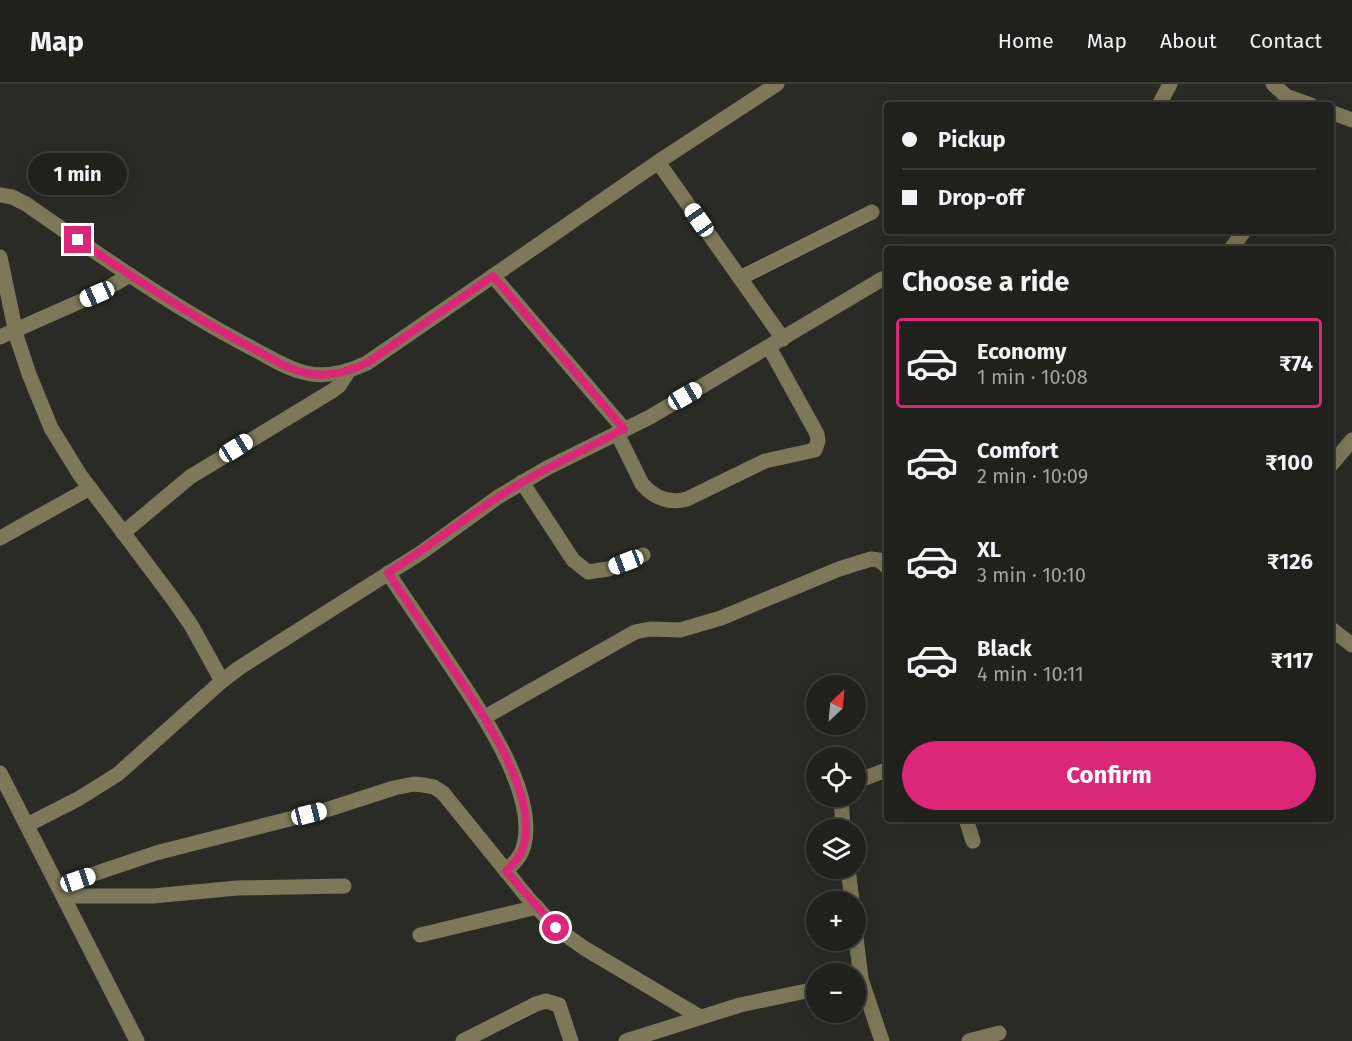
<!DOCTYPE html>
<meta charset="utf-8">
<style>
body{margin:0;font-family:"Fira Sans",sans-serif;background:#282825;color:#f1f3f6;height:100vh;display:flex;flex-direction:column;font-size:22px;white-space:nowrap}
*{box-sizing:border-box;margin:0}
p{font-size:20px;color:#a2a3a3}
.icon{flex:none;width:33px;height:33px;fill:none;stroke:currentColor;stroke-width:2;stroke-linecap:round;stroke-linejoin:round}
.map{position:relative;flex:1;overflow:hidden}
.details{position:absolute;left:884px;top:162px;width:450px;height:576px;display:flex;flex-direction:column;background:#20201c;border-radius:6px;box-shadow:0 6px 24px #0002,0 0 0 2px #3d3e3b}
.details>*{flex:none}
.top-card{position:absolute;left:884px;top:18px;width:450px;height:132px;border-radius:6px;box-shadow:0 6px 24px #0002,0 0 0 2px #3d3e3b;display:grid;align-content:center;height:132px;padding:0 18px;background:#20201c}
.needle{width:39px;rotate:26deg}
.controls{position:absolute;left:806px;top:591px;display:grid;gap:12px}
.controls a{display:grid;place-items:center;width:60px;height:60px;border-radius:50%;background:#20201c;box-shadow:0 6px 24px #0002,0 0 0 2px #3d3e3b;font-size:30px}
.end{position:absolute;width:27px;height:27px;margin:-14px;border:8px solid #db2777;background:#fff;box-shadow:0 0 0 3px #fff}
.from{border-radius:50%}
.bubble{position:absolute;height:42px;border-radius:21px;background:#20201c;box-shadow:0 6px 24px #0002,0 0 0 2px #3d3e3b;font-size:20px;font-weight:700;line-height:42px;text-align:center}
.car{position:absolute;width:18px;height:36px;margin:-18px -9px;border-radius:8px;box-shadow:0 0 4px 2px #0007;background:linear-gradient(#fff 24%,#345 0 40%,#fff 0 76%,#345 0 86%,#fff 0)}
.top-card b{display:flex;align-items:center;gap:21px;height:57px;font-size:22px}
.top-card b+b{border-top:2px solid #3d3e3b}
.top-card i{width:15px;height:15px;background:#f1f3f6}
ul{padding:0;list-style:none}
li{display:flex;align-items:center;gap:18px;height:90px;margin:0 12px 9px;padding:0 6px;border:3px solid transparent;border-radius:6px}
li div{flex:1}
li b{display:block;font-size:22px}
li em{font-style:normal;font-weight:700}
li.on{border-color:#db2777}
li>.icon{width:54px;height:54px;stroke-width:1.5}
h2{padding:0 18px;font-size:27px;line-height:72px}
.cta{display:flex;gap:12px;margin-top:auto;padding:12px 18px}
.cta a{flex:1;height:69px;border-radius:36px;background:#db2777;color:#fff;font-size:24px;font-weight:700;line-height:69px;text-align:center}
header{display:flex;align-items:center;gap:36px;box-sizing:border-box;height:84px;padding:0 30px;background:#20201c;border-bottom:2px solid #3d3e3b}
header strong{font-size:28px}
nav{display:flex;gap:33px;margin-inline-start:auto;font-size:21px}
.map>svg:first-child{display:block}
</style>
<header>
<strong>Map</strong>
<nav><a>Home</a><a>Map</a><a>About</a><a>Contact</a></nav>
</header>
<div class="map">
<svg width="1352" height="957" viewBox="0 0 1352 957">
<rect width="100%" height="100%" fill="#2b2b26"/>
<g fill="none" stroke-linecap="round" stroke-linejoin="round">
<g stroke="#7d7859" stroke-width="15">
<polyline points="1273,0 1286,12 1311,21"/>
<polyline points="1159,21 1170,0"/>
<polyline points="1330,28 1352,36"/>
<polyline points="658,78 783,255"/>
<path d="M0,111L12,113L26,120C98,170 170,221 248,262C266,271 286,285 306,289C327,294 348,288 367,279L664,74L777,0"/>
<polyline points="1231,165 1244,147"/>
<polyline points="0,173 17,254 29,290 51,344 80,391 173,515 191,541 222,597"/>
<polyline points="493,192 624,345"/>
<polyline points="740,194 872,128"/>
<polyline points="0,253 97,210 130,191"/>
<path d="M617,349L642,400C654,414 670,420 687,415L765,377L815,366L818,357L817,350L769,263"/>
<polyline points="1331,381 1352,356"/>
<polyline points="522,398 573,476 588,488 608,485 643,471"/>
<polyline points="123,449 190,393 332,307 339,302 348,288"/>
<polyline points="0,454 90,404"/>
<path d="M388,489C407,517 426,545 444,572C474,617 538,706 524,761C521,773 514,779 506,787"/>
<polyline points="1330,544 1352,561"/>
<polyline points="485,633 635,548 650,545 680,546 721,534 839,485 871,475 879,476 886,482"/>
<polyline points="0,689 137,957"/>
<polyline points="855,698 886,686"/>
<polyline points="841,712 843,746"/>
<polyline points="966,735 973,757"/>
<polyline points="27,741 78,715 118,690 222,597 239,584 422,468 498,413 547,384 650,333 882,195 886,194"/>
<polyline points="848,784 852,818"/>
<polyline points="58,802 156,769 329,725 394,704 414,700 423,701 434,703 443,709 528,814 556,844 584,864 700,933"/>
<polyline points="63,812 153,812 237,804 344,802"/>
<polyline points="855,845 861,895 882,957"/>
<polyline points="420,851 537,823"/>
<polyline points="463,957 536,920 546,917 559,921 571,957"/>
<polyline points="626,957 740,921 816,905"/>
<polyline points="969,957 999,949"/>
</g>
</g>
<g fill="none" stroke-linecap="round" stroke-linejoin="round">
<path stroke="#db2777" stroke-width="8" d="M78,156C134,194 191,232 252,264C269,273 287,285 306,289C327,294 348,288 367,279L493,192L624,345C582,367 538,387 498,413C461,437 426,465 388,489C406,516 424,542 442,569C472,614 539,705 524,761C521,773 514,779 506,787L556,844"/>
</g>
</svg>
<div class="controls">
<a><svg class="needle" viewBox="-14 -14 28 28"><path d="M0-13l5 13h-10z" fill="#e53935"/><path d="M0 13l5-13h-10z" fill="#a2a3a3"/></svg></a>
<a><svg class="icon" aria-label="locate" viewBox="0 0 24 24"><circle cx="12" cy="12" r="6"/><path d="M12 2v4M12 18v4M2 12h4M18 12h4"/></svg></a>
<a><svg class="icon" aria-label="layers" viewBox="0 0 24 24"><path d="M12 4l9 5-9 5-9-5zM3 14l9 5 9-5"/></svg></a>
<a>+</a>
<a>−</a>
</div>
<i class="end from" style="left:556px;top:844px"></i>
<i class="end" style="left:78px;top:156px"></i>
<div class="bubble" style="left:28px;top:69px;width:99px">1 min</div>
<i class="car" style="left:699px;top:136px;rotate:325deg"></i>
<i class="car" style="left:97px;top:210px;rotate:246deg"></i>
<i class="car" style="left:685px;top:312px;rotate:60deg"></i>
<i class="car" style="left:236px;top:364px;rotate:58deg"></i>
<i class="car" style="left:626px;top:478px;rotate:249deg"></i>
<i class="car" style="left:309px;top:730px;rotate:76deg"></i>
<i class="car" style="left:78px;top:796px;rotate:71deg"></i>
<div class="top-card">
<b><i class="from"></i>Pickup</b>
<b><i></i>Drop-off</b>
</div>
<section class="details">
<h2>Choose a ride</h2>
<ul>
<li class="on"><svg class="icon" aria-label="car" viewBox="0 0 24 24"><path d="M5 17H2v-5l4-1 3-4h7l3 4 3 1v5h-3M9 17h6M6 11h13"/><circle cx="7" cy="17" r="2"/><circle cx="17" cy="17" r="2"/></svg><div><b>Economy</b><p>1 min · 10:08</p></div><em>₹74</em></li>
<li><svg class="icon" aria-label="car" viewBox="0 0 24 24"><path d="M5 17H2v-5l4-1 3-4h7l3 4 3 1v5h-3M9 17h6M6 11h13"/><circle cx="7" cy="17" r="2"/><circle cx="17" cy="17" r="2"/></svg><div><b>Comfort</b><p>2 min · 10:09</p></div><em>₹100</em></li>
<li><svg class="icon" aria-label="car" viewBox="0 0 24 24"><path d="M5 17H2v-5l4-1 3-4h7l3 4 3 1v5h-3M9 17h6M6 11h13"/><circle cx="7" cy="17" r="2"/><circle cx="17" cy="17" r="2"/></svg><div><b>XL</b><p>3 min · 10:10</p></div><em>₹126</em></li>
<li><svg class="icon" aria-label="car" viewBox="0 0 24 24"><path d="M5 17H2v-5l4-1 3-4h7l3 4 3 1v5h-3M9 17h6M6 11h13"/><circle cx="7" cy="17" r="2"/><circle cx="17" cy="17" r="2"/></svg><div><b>Black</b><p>4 min · 10:11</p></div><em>₹117</em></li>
</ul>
<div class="cta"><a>Confirm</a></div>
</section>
</div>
